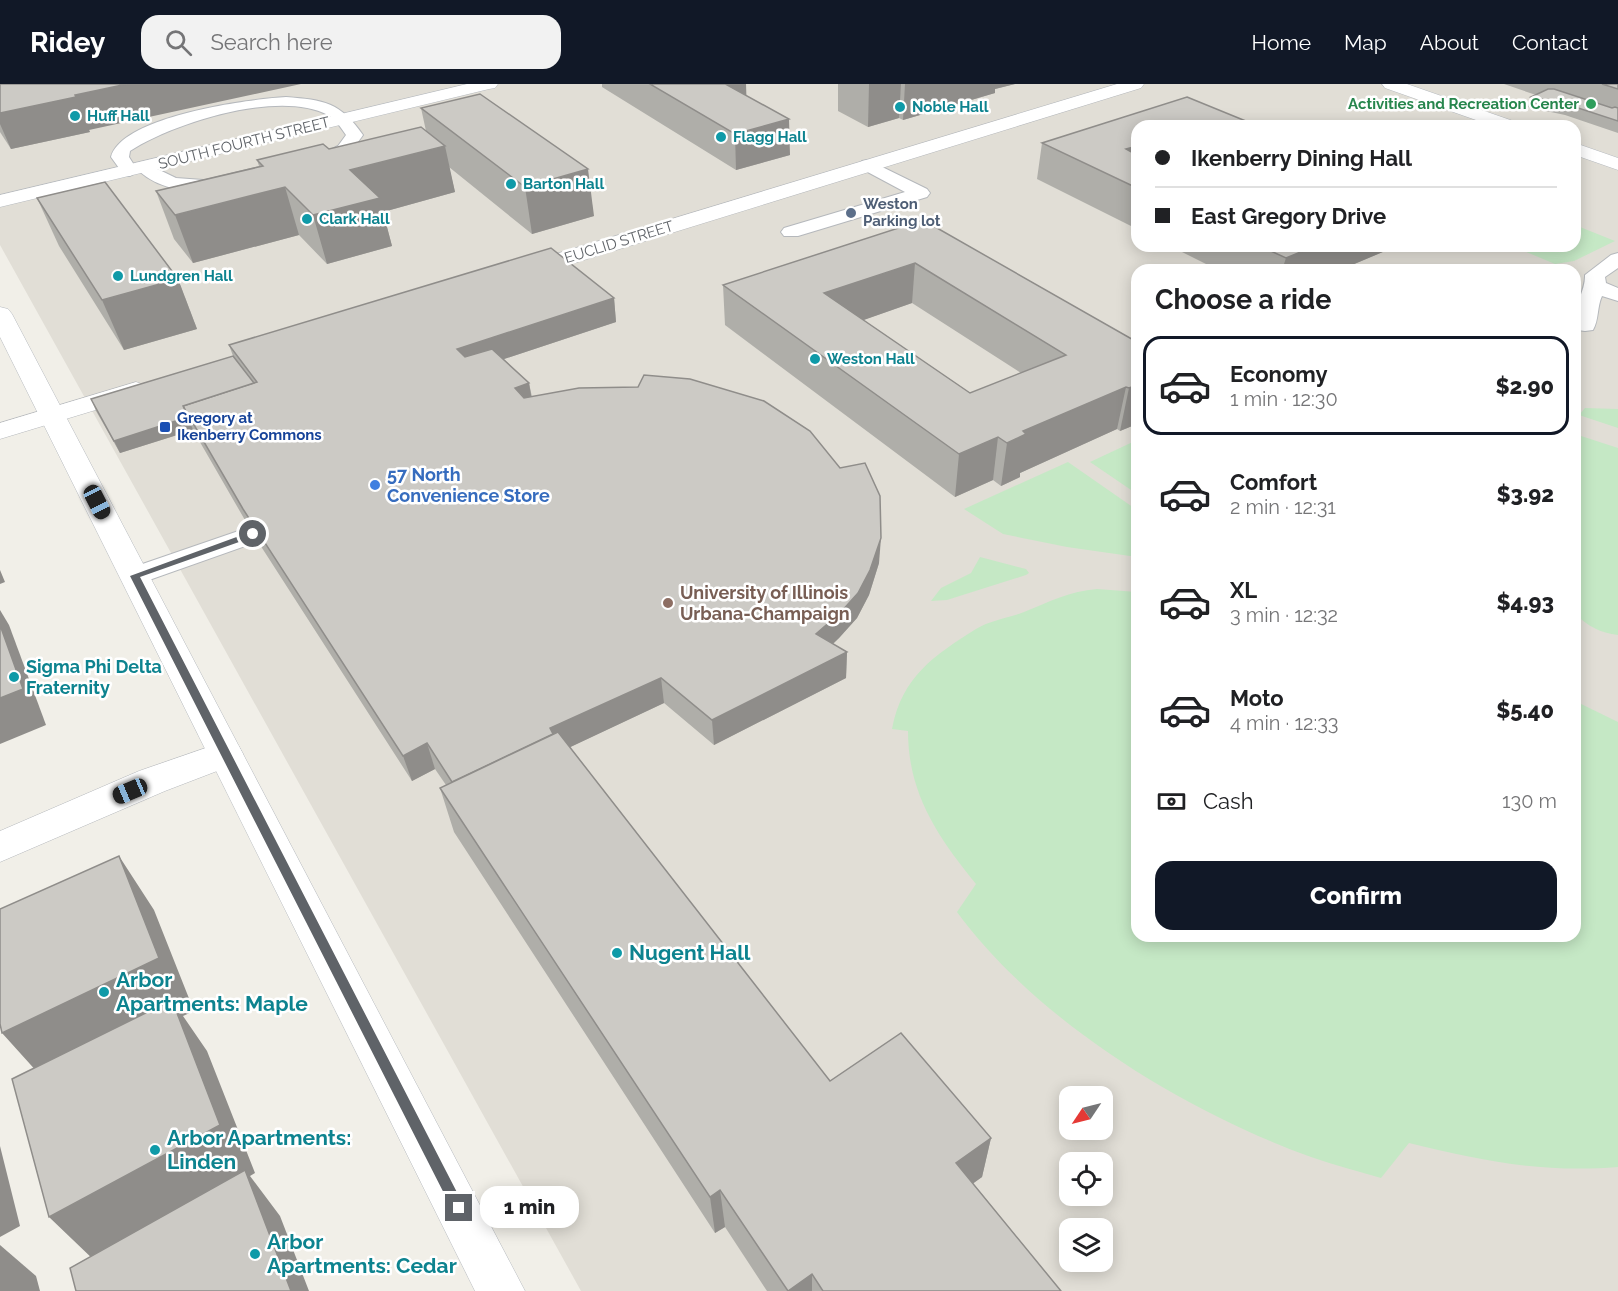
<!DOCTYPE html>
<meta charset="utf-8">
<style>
body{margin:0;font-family:Raleway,sans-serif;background:#f2f2f2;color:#202124;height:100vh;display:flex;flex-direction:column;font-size:22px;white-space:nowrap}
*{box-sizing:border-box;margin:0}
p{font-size:20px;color:#757577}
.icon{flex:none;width:33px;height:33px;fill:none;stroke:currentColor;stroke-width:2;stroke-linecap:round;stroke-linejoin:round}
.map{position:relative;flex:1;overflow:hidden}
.details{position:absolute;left:1131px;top:180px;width:450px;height:678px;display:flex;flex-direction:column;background:#fff;border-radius:18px;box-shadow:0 3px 15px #0003}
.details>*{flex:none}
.top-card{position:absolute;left:1131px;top:36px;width:450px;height:132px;border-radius:18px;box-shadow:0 3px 15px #0003;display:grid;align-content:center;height:132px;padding:0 24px;background:#fff}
.needle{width:39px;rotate:235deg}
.fabs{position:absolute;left:1059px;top:1002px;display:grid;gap:12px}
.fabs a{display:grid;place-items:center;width:54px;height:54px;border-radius:12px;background:#fff;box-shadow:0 3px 15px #0003;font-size:30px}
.end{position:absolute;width:27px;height:27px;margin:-14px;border:8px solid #5f6368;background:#fff;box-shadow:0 0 0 3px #fff}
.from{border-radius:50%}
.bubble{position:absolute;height:42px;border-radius:18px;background:#fff;box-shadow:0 3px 15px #0003;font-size:20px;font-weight:800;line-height:42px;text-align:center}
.car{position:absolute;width:18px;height:36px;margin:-18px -9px;border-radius:8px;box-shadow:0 0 4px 2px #0007;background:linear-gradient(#222 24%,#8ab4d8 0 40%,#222 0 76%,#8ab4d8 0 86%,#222 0)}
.top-card b{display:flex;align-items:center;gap:21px;height:57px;font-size:22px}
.top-card b+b{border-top:2px solid #e0e0e0}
.top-card i{width:15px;height:15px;background:#202124}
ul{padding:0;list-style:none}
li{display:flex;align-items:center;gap:18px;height:99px;margin:0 12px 9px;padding:0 12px;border:3px solid transparent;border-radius:18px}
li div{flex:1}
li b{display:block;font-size:22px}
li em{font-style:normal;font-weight:800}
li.selected{border-color:#111827}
li>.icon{width:54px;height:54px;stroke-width:1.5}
h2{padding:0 24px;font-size:27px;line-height:72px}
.pay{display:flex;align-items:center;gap:15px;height:66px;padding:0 24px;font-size:22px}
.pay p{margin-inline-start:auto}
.button{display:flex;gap:12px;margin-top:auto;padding:12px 24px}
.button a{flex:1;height:69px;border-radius:18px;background:#111827;color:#fff;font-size:24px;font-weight:800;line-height:69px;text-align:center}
header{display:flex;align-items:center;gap:36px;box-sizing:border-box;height:84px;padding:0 30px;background:#111827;color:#fff}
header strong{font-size:28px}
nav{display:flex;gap:33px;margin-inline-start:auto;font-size:21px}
.search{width:420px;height:54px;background:#f2f2f2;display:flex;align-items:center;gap:15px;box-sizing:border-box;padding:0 21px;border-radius:18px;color:#757577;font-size:22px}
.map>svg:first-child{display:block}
</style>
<header>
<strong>Ridey</strong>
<div class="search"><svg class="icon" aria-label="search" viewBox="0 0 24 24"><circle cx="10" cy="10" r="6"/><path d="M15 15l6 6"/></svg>Search here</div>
<nav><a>Home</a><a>Map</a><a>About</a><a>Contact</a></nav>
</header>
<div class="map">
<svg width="1618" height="1207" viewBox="0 0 1618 1207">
<rect width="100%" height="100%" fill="#f1efe8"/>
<path fill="#e1ded6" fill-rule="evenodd" d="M0,0H1618V1207H581L0,161ZM1137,42H1575V162H1137ZM1137,186H1575V852H1137ZM1070,1012H1102V1046H1070ZM1070,1078H1102V1112H1070ZM1070,1144H1102V1178H1070Z"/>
<g fill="#c5e8c5">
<polygon points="1575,141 1615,157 1574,177 1555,180 1512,162 1575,162"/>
<polygon points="1585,324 1618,325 1618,344 1579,331"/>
<path d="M1575,350L1618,364V551C1600,549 1588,542 1575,530Z"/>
<polygon points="1137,356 1137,410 1090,378"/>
<polygon points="1068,378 1137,426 1137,473 1067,463 1003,450 964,425"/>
<polygon points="980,473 1026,485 1029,489 1026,491 947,516 931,517 941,504 971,489"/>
<path d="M1097,505L1137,508V852H1575V617L1618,638V1083C1542,1089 1482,1077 1409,1059L1381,1094C1358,1087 1334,1081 1311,1073C1184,1027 1038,938 957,828L976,800C938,753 908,710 908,647L892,645C902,592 935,571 976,545C990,536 1009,534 1024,528C1049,518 1070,507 1097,505Z"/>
</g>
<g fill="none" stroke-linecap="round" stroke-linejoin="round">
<defs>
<g id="lane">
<path d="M286,13C324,16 340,18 363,51C353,66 328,91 308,86L305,82L308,78L338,62L346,51C341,44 336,35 328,31C279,5 173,39 130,67L129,73L136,84L145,79L176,94L230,98L233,102L230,106L224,107C194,108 162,108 139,87L130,92L124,91L111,73C122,32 249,15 286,13Z"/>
<polygon points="868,76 927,105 930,109 927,113 798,152 784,152 781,148 784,144 905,108 862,85 859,81 862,77"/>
<path d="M1618,169V184L1605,193L1606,199L1618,204V217L1602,212C1597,222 1599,236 1593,246L1585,247L1577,246C1568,229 1586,209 1585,191L1611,171Z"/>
<polygon points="253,442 262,444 266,450 262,456 135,501 125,498 121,492 125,486"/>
</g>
<g id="street">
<polygon points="1117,0 1144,0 1141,4 529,193 521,195 513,193 510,188 513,183"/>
<polygon points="136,298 145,301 149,306 145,311 0,355 0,339"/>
<polygon points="226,657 238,661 243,670 238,679 165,707 0,778 0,747 139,687"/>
</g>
<g id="secondary">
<polygon points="467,0 498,0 495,4 489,5 0,123 0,111"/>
<polygon points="1382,0 1407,0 1516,38 1519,42 1493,42 1385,4"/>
<polygon points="1575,59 1618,74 1618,86 1575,71"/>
<polygon points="0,223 8,225 12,230 525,1207 475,1207 0,253"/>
</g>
</defs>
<use href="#lane" stroke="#b5b8bc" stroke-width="2"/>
<use href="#street" stroke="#b5b8bc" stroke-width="1"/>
<use href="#secondary" stroke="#b6babf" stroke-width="1"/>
<use href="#lane" fill="#fff" fill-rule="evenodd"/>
<use href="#street" fill="#fff" fill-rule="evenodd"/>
<use href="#secondary" fill="#fff" fill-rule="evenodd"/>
</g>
<g fill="#afaea9" fill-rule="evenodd">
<polygon points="0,0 89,46 90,48 11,65 0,48"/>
<polygon points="602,0 746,0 746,11 790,71 736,86 602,3"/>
<polygon points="838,0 1015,0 995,5 995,9 903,36 899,34 868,43 838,27"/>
<polygon points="1504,0 1618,0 1618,49 1565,31 1527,23 1531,13 1536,11"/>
<polygon points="1187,13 1137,42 1137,145 1037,95 1042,59"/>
<polygon points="421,24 594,132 532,150 449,83 455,108 383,128 392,162 327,180 299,151 193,179 174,155 156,107 259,82 257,76 329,65 426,47"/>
<polygon points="37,114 178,195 197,245 124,266 59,162"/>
<path d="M923,136L1137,258V340L1120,347L1117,345L1020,389V393L1001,402L993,396L955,413L725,241L723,201ZM912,219L1021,289L970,309L863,236Z"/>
<polygon points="1170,162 1397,162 1340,186 1218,186"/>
<polygon points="614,214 616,238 504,275 529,299 532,313 879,479 869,511 857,534 839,554 833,560 847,568 846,594 714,661 664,619 570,663 830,997 991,1054 982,1093 973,1099 1061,1207 767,1207 725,1143 715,1149 454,748 440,704 446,701 435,685 412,697 253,450 193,346 120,369 96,327 91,315 233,272 229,261"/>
</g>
<g fill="#8f8d8a">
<polygon points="127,0 301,0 89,46 90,48 11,65 0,40 0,29 75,11"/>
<polygon points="730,0 746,0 747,31 727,1"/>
<polygon points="869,0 901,0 899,34 868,43"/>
<polygon points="905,0 1015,0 995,5 995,9 903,36"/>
<polygon points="789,35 790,71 736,86 735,50"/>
<polygon points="445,62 455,108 383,128 392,162 327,180 313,131 350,86"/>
<polygon points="1137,62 1137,96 1126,65"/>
<polygon points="588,85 594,132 532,150 525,103"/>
<polygon points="285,103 299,151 193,179 175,131"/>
<polygon points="1315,162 1397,162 1340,186 1282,186 1286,174"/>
<polygon points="915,179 912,219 824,250 824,209"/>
<polygon points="178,195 197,245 124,266 102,216"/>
<polygon points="614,214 616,238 462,289 457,265"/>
<polygon points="1137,293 1137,340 1120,347 1129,304"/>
<polygon points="529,299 533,323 515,304"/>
<polygon points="1126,303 1117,345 1020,389 1020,393 1001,402 1007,359 1023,347"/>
<polygon points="188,333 193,346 120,369 114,357"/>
<polygon points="998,353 993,396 955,413 959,370"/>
<polygon points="881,454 879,479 869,511 857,534 839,554 816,575 816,550"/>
<polygon points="0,486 5,498 0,500"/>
<polygon points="0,526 9,541 46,641 0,660"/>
<polygon points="847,568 846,594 714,661 712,636"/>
<polygon points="661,594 664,619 562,667 550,644"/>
<polygon points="427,659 435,685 412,697 403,672"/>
<polygon points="119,772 154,826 194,927 183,932 207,967 255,1089 250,1092 280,1132 309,1207 291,1207 96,1178 49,1133 48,1000 2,949"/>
<polygon points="991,1054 982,1093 949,1117 956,1079"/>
<polygon points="0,1062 20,1142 0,1153"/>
<polygon points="720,1106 725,1143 715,1149 710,1113"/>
<polygon points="0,1161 36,1192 40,1207 0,1207"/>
<polygon points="812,1190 812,1207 788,1207"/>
</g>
<g fill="#cccac5" stroke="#8f8d8a" stroke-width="1.5" fill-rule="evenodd">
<polygon points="0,0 127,0 75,11 76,13 0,29"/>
<polygon points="650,0 730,0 727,1 789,35 735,50"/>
<polygon points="1602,0 1618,0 1618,5"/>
<polygon points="1548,5 1554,5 1612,24 1615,23 1618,24 1618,37 1569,21 1531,13"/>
<polygon points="480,10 588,85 525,103 421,24"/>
<polygon points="1187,13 1258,42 1137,42 1137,62 1126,65 1137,71 1137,104 1042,59"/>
<polygon points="421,43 445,62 350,86 380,114 313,131 285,103 175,131 156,107 263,82 257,76 323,60 329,65"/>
<polygon points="105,98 178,195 102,216 37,114"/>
<path d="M923,136L1137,258V301L1129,304L1126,303L1023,347L1026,350L1007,359L998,353L959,370L723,201ZM915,179L1066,271L970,309L824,209Z"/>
<polygon points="1260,162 1315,162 1286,174"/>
<polygon points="551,164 614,214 457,265 465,273 492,265 529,299 515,304 524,314 579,304 638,303 644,291 690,295 764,317 810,347 840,384 865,379 880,412 881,454 870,486 858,509 840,529 816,550 847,568 712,636 661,594 550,644 553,650 452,698 427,659 403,672 243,425 183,322 257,298 229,261"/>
<polygon points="233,272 254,299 183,322 188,333 114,357 91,315"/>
<polygon points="0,541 23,605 0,614"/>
<polygon points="558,648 830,997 901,949 991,1054 956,1079 1061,1207 823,1207 812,1190 788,1207 720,1106 710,1113 440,704"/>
<polygon points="119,772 159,874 2,949 0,940 0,825"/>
<polygon points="172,916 220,1041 49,1133 12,995"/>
<polygon points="245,1086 291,1207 76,1207 70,1184"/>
</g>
<polygon fill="#5f6368" points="253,447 258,450 256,452 140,493 463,1120 465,1124 463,1129 459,1131 454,1129 130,492"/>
<circle fill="#2e9e5b" stroke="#fff" stroke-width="2" cx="1591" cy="20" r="6"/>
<g fill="#0f9aa8" stroke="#fff" stroke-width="2">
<circle cx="900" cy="23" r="6"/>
<circle cx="75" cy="32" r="6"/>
<circle cx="721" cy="53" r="6"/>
<circle cx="511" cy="100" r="6"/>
<circle cx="307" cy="135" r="6"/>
<circle cx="118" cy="192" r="6"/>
<circle cx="815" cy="275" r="6"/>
<circle cx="14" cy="593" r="6"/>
<circle cx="617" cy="869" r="6"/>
<circle cx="104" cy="908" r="6"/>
<circle cx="155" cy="1066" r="6"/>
<circle cx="255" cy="1170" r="6"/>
</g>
<circle fill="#5c6f8a" stroke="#fff" stroke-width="2" cx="851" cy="129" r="6"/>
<rect fill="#1a4fb4" stroke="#fff" stroke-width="2" x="159" y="337" width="12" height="12" rx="3"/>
<circle fill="#3f7fe0" stroke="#fff" stroke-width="2" cx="375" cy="401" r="6"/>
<circle fill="#8d6e63" stroke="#fff" stroke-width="2" cx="668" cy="519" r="6"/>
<g text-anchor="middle" stroke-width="5" stroke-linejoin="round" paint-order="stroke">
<g font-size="15" font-weight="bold" fill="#27864d" stroke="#fff" text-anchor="end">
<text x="1579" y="25">Activities and Recreation Center</text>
</g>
<g font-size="15" font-weight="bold" fill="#0d838f" stroke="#fff" text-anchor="start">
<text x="912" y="28">Noble Hall</text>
<text x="87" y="37">Huff Hall</text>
<text x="733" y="58">Flagg Hall</text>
<text x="523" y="105">Barton Hall</text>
<text x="319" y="140">Clark Hall</text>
<text x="130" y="197">Lundgren Hall</text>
<text x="827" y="280">Weston Hall</text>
</g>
<g font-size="15" fill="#5f6368" stroke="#fff">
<text transform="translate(244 59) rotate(-14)" y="5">SOUTH FOURTH STREET</text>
<text transform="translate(619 158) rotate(-17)" y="5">EUCLID STREET</text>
</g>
<g font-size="15" font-weight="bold" fill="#4e5e75" stroke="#fff" text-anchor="start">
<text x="863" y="125">Weston<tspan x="863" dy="17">Parking lot</tspan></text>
</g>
<g font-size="15" font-weight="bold" fill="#164399" stroke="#fff" text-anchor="start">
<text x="177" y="339">Gregory at<tspan x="177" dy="17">Ikenberry Commons</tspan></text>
</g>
<g font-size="18" font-weight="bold" fill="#366cbe" stroke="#fff" text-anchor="start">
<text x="387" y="397">57 North<tspan x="387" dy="21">Convenience Store</tspan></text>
</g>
<g font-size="18" font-weight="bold" fill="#785e54" stroke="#fff" text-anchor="start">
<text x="680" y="515">University of Illinois<tspan x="680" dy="21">Urbana-Champaign</tspan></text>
</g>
<g font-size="18" font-weight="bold" fill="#0d838f" stroke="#fff" text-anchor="start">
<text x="26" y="589">Sigma Phi Delta<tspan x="26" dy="21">Fraternity</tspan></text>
</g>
<g font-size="21" font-weight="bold" fill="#0d838f" stroke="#fff" text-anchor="start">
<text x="629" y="876">Nugent Hall</text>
<text x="116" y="903">Arbor<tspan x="116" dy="24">Apartments: Maple</tspan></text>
<text x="167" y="1061">Arbor Apartments:<tspan x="167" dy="24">Linden</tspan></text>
<text x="267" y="1165">Arbor<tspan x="267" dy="24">Apartments: Cedar</tspan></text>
</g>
</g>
</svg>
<div class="fabs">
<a><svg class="needle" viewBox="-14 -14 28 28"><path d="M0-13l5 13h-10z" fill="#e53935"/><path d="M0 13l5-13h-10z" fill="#757577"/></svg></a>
<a><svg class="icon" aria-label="locate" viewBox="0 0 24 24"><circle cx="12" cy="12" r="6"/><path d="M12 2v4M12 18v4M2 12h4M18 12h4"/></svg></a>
<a><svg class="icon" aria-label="layers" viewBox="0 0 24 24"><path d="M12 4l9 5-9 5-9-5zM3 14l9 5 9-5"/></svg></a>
</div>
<i class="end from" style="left:253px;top:450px"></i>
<i class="end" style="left:459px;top:1124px"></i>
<div class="bubble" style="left:480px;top:1102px;width:99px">1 min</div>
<i class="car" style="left:97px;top:418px;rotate:153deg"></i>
<i class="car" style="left:130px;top:707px;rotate:247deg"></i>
<div class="top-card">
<b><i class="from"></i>Ikenberry Dining Hall</b>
<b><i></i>East Gregory Drive</b>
</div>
<section class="details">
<h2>Choose a ride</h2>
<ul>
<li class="selected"><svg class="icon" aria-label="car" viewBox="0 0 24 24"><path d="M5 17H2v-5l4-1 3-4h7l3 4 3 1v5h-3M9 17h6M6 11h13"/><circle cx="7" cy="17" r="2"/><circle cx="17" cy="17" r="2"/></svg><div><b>Economy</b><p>1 min · 12:30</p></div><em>$2.90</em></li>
<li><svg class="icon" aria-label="car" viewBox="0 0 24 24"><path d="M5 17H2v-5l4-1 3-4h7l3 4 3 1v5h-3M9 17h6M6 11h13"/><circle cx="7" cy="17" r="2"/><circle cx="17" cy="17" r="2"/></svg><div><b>Comfort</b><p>2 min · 12:31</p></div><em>$3.92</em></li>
<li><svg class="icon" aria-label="car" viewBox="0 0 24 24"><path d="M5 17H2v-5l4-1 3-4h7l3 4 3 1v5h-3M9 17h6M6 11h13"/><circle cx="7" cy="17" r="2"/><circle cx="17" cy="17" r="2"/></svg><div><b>XL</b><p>3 min · 12:32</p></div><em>$4.93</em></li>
<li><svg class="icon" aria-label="car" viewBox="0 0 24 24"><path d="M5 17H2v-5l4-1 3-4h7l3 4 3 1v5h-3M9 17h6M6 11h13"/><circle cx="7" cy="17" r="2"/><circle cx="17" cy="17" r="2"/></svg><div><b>Moto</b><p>4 min · 12:33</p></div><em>$5.40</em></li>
</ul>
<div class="pay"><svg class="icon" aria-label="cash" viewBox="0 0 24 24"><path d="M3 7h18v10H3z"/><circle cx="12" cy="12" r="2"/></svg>Cash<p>130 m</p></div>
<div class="button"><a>Confirm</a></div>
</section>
</div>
